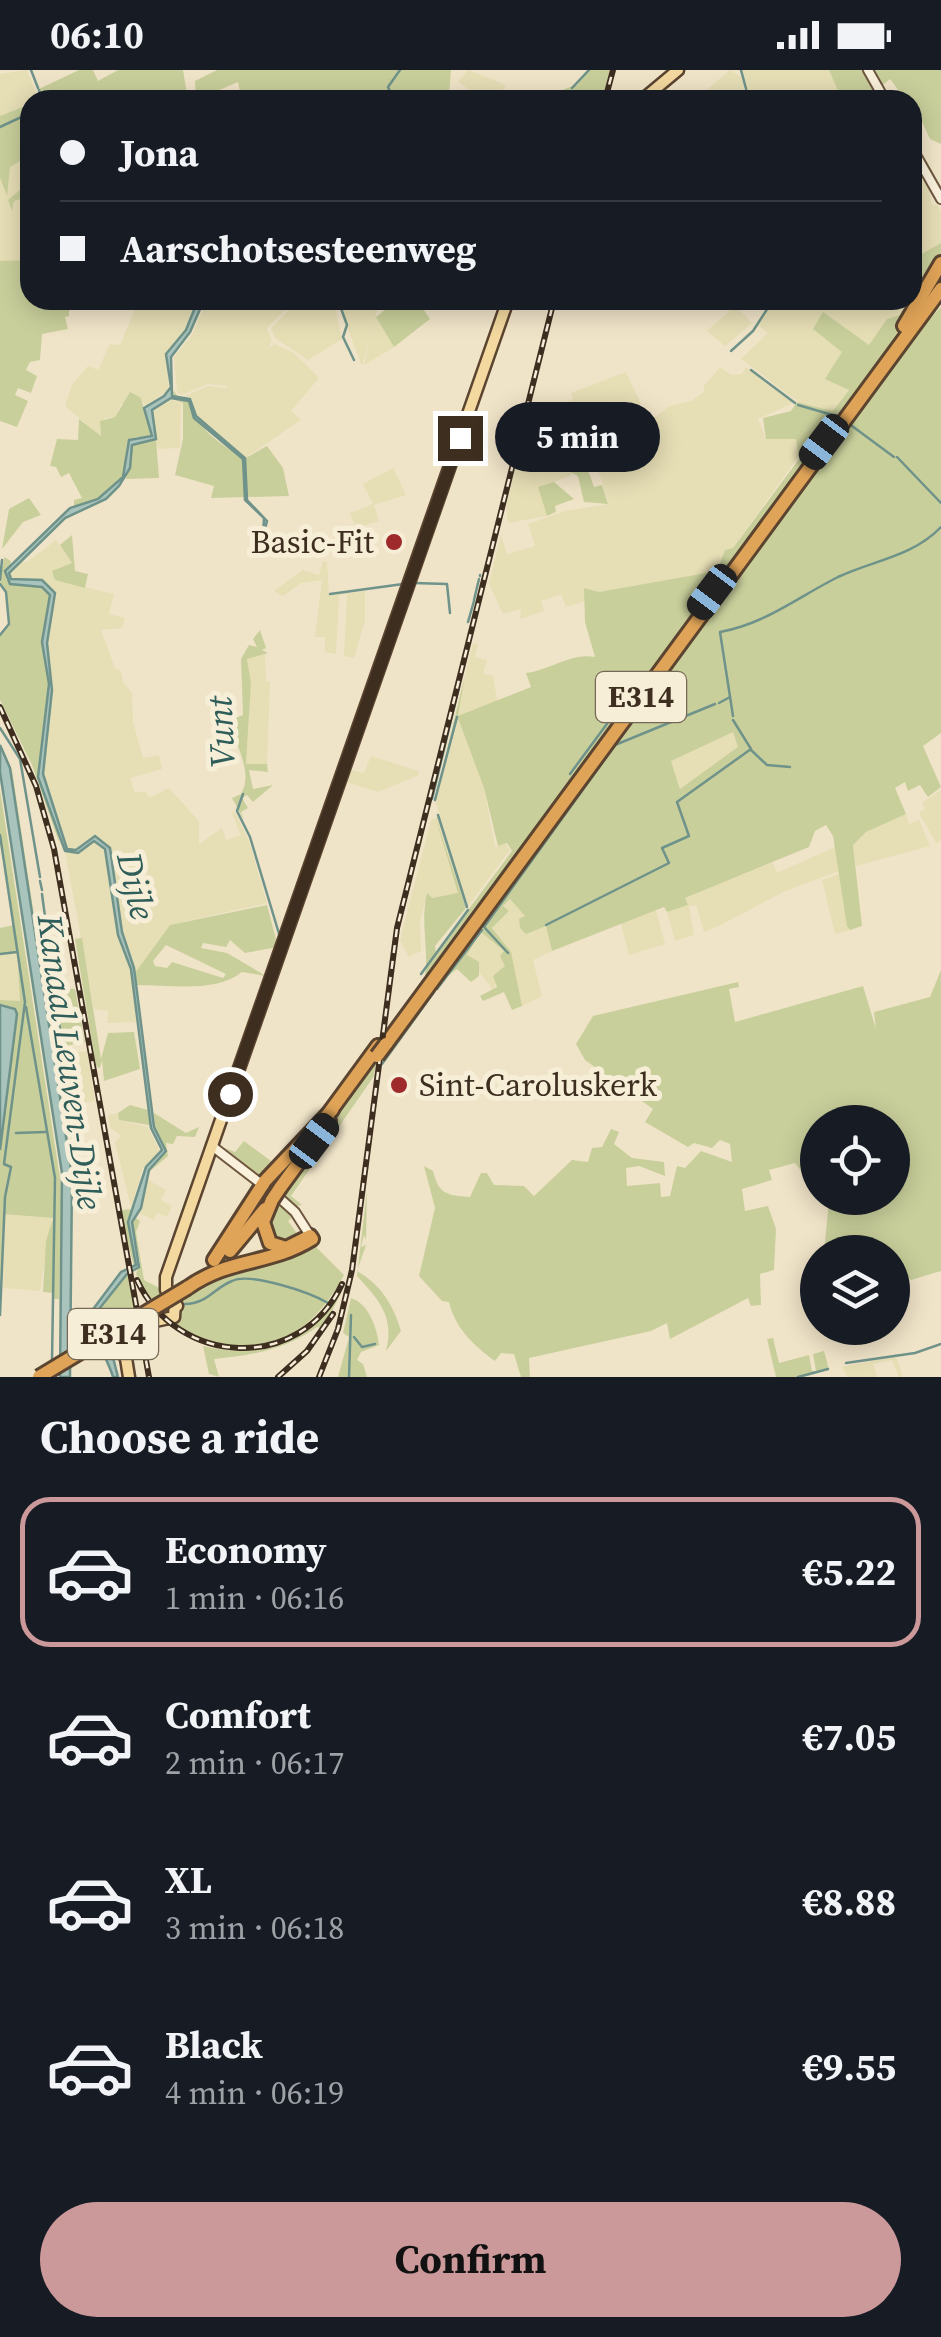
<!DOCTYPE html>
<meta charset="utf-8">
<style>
body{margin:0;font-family:"Source Serif 4",serif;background:#242831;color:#f1f3f6;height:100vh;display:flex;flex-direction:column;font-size:38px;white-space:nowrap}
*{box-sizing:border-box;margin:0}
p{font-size:32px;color:#9ea1a6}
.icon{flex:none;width:55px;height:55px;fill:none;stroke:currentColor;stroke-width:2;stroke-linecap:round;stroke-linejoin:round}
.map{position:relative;height:1307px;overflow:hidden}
.side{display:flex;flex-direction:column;background:#171b24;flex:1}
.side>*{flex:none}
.guide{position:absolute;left:20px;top:20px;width:902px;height:220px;border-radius:30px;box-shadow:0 5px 25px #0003;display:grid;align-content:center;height:220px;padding:0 40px;background:#171b24}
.fabs{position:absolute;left:800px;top:1035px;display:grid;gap:20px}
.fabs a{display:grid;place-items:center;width:110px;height:110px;border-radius:50%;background:#171b24;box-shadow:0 5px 25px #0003;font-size:50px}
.end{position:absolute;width:45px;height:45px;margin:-22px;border:12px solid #3d2e20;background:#fff;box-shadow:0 0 0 5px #fff}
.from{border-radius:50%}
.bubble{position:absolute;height:70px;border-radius:35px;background:#171b24;box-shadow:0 5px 25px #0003;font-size:32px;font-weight:700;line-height:70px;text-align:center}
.car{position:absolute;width:30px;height:60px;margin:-30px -15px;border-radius:12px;box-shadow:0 0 8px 2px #0007;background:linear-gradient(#222 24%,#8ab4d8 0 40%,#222 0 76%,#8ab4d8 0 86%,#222 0)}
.guide b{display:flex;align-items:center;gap:35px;height:95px;font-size:38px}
.guide b+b{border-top:2px solid #363941}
.guide i{width:25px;height:25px;background:#f1f3f6}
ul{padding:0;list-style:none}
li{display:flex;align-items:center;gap:30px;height:150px;margin:0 20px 15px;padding:0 20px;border:5px solid transparent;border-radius:30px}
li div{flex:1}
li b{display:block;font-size:38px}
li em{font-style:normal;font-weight:700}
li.active{border-color:#cc999b}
li>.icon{width:90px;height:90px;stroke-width:1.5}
h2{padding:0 40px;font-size:45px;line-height:120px}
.action{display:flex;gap:20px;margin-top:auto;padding:20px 40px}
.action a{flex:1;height:115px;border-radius:60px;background:#cc999b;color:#111;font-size:40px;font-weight:700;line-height:115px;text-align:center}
.status{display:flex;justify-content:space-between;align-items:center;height:70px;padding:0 50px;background:#171b24;direction:ltr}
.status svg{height:28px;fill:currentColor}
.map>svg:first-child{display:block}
</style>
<div class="status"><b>06:10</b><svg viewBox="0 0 49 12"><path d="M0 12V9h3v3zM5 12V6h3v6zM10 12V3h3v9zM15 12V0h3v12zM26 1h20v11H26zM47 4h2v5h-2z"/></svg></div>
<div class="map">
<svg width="941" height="1307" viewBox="0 0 941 1307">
<rect width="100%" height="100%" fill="#f0e4c8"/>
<g fill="#e6deb5">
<polygon points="27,0 39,30 0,46 0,4"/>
<polygon points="468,0 506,15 497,30 462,30 470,20 458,12"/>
<polygon points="730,0 741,7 747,30 704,30 700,26"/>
<polygon points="741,0 829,0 842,30 750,30"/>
<polygon points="912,82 920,94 916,101 929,119 932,135 938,135 941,143 941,173 916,191 913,169 921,163 913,151"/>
<polygon points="23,89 27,115 13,131 30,127 30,161 19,160 19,164 30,164 30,190 0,191 0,108 6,125 10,96"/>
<polygon points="913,215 918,221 905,243 887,249 869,275 823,243 842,282 849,319 833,341 798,332 741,289 768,263 758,255 773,230 912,230"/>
<polygon points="122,230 197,233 186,259 166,284 169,320 145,336 141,328 121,334 115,347 104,348 102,367 65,336 72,315 88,296 98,300 110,274 120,275 136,237"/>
<polygon points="207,230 295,230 267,258 272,271 268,278 275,274 294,283 319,308 291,341 301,350 245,388 196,346 190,329 181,328 208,316 225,318 228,316 208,314 181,325 177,322 174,287 192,265"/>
<polygon points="299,230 336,230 338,234 338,230 380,230 362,296 340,238 336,241 342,269 308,290 275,268 271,258"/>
<polygon points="735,236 752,253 725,276 707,261"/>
<polygon points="376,247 394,277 364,295 372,257"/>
<polygon points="720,297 731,305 742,304 746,297 795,332 758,349 766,369 796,369 801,383 732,479 725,480 725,491 717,501 599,522 585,518 586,531 566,537 561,524 541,531 544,541 520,549 521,539 503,544 489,514 501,465 507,484 535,476 528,454 565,441 609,434 597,397 589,400 580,375 562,381 572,405 538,418 547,446 508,453 506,436 529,344 573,330 571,323 626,302 641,334 591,371 611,362 640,340 651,381 655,378 648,352 670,336 691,331 704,322 704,316"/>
<polygon points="169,328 181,334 180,378 158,379 151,343"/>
<polygon points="393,398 406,425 374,435 379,451 356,458 350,443 373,434 363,414"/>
<polygon points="56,470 72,493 56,503 55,510 114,524 109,544 125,548 122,558 101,560 115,598 121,601 123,612 132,623 133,652 143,688 159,685 162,699 130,708 135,723 145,721 149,728 169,718 199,751 199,774 222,758 226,770 241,765 232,744 235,742 249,771 267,833 170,855 135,903 122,862 109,776 95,766 76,780 67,779 43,704 52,620 47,573 55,523 29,510 11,509 9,503 18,491 27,492"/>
<polygon points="323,491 327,492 329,525 365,521 365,550 354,588 344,586 347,524 339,525 336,584 325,582 325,567 315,567 322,510 301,513 283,526 274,521 303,500 319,505"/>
<polygon points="473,573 478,574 475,587 487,590 483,604 493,605 497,631 458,647 484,718 495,777 506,774 510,780 468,836 461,823 431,828 427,824 420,851 421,881 409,887 400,870 431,750 440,746 435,730"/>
<polygon points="265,582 266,611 270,612 267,694 246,695 251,613 247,589"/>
<polygon points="733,661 739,677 681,720 671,691"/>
<polygon points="371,686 418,701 419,705 378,722 343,711 347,699 364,703"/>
<polygon points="941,720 941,770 936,773 919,743 925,739 922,733"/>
<polygon points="906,744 909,754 919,750 930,776 856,796 853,775 866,762"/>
<polygon points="94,771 105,778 109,794 118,865 131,899 136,952 107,953 108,941 94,939 65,781 78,783"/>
<polygon points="835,777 839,801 783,822 721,855 704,862 696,835 689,836 694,865 675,871 667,842 688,835 685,828 773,792 777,803"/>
<polygon points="839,804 850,860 835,864 822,810"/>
<polygon points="510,829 525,846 526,863 546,856 552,881 533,890 542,926 522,936 510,882 492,858 509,841 503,837"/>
<polygon points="656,840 665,874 629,885 620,850"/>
<polygon points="482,862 504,881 506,896 497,905 494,921 467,886"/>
<polygon points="17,882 20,932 0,930 0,885"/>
<polygon points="87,981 95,1031 74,1034 66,984"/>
<polygon points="118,1043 119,1050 148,1057 160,1081 143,1098 131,1137 115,1072 121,1066 110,1057 108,1045"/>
<polygon points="148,1110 166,1120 161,1130 172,1136 167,1147 157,1143 154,1150 139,1143"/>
<polygon points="5,1142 52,1145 40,1221 3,1218"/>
<polygon points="896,1286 903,1307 899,1307 892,1290 873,1294 877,1307 847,1307 842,1297"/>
</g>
<g fill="#c9cf9b" fill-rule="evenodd">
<polygon points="79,0 93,0 98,11 118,0 183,0 188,30 40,30 39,19"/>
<polygon points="217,0 451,0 449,25 443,22 432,30 242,30 238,12 196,30 195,11"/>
<polygon points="588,0 610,0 602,30 563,26 560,21 578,14"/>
<polygon points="829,0 866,0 878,21 863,30 842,30"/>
<polygon points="872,0 941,0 941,74 930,69 912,30 906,30 890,9 880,17"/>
<polygon points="30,34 30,127 14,131 12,141 8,130 27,114 22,90 10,97 7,126 0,108 0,46"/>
<path d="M941,173V188L916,263L941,237V663L923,676L941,717L928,727L920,715L908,721L905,712L895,718L906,744L866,762L853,775L862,856L850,860L847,856L833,766L826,755L815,761L809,777L685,828L688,835L667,842L664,837L552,881L546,856L526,864L520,858L519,849L525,846L510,829L503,836L509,841L492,858L511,882L522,936L512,940L504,922L483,931L480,926L497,917L493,906L505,896L500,886L504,881L481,862L467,885L479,892V906L471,912L457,899L435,915L425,906C429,877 420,853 427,823L432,828L458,823L435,746L466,838L435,876L436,883L512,781L507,773L498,776L484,718L458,648L435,730L465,605L458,646L531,617L526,603C550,600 572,582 595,587L585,552L584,518L599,522L717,501L725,480L733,478L799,389L796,369H766L763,348L791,341L797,332L833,341L849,320L825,309L842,282L813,259L823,242L869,275L887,249L906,243L918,222L913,215V189ZM733,662L738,677L680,719L671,691Z"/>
<polygon points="30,190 30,230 69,230 69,246 65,247 68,259 42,264 40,290 30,292 26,300 37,306 31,323 18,318 15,325 28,331 17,357 0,351 0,191"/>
<polygon points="397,230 417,230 430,249 394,277 376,247"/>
<path d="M174,321L180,330L189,331C195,358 221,374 244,389L267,376L283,398L289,426L211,428L214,416L175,405L183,369V333L169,328Z"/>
<polygon points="130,322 141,328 152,367 136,367 127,373 123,407 98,429 74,436 74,430 82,428 69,403 61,407 56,397 50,396 57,369 78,370 79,349 101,366 100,351 115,347"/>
<polygon points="156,369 159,408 126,409 132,375"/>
<polygon points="579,375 594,417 602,415 608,434 584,432 578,406 570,402 562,381"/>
<polygon points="554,412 574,429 555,436 556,442 547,446 538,417"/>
<polygon points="29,428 41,445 23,452 2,479 9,439"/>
<polygon points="72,465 75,501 88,504 85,518 55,510 52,501 72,493 60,475"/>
<polygon points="4,487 11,491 6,510 37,515 50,525 42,572 49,614 38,707 55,746 60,775 32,695 0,630 0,565 9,554 6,521 0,514"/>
<path d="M260,560L266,578L262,580L268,583L247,589L251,613L246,694H267L268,702L249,700L253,719L273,715L253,732L247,725L242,728L248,738L241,742L244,750L232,728L241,724C254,702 235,673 228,651L243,645L241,589L249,575L257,577L253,569Z"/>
<polygon points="0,672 12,700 73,1104 70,1280 72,1106 10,698"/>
<polygon points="0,720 62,1121 59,1229 54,1229 54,1223 43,1222 46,1171 53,1148 4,1144 0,1237 0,930 20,931 17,882 0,885 0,858 14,855 0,772"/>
<path d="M267,835L278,877L245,883L230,870L226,877L203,873L201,878L227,883L266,906L242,902C216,923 172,915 137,915L143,976L135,903L170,855ZM166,875L226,904L223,908L172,892L167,898L155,896L153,891Z"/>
<polygon points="82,868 101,989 108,963 134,962 140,999 104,1011 102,990 100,998 96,996 75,869"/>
<path d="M941,900V1201L911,1210L893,1194L892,1182H824L829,1131L822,1128H892V1052H818L817,1121L795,1093L769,1100L772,1110L742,1119L745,1141L768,1136L776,1159L774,1200L760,1204L761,1235L751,1236L748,1228L670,1269L667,1253L651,1261L529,1288L530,1307H521L514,1284L501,1283L495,1291C474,1276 455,1258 449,1232L442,1231L419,1206L435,1138L424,1096L433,1101C439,1125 447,1125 470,1127L481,1103H487L494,1115L524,1116L534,1126L572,1090L588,1092L592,1078L602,1077L611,1059L619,1062L614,1074L632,1088L664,1092L665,1106L639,1096L626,1098L627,1116L660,1113L661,1127L670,1126L677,1096L685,1098L701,1081L732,1092L730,1074L720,1070L712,1078L694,1073L688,1077L645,1052L653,1039L585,990L576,974L593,946L738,912L739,917L729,919L735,952L863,916L876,959L874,942L930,927Z"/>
<polygon points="48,916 75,919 85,972 65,976 81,1094 76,1098"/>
<polygon points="376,992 374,1006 291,1126 302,1135 297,1136 282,1123"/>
<path d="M150,1032L151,1060L162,1080C158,1087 152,1091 147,1098C139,1111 130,1144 130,1159C130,1172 138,1185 134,1197L120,1140L134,1139L145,1098L161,1080L149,1055L119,1050L118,1043L130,1035L148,1040Z"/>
<polygon points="154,1043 186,1063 199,1057 195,1067 177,1066 173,1074 166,1073 168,1086 149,1102 136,1148 140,1151 136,1162 144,1210 167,1222 151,1232 136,1204 140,1193 132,1152 141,1138 149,1100 166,1082 155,1059"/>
<polygon points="244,1071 271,1091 259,1106 225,1078 235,1082"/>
<path d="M367,1120L366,1170L364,1165L361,1177L366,1175L357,1201C381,1215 393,1234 401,1261L386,1281C395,1246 378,1229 357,1206Z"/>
<polygon points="278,1130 293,1147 288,1151 301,1169 288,1176 274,1173 267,1150"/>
<path d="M313,1174L344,1205C301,1286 229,1302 158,1241L218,1202Z"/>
<polygon points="128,1203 135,1241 99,1262 91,1249"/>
<path d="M341,1223L323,1259L317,1257C284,1281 250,1285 214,1289L219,1307L209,1304L203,1276C270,1291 300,1272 341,1223Z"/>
<path d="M351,1228C368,1233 377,1257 379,1275L361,1282L357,1290L363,1294L367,1307H338L349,1267L343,1263Z"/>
<polygon points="773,1268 779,1293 809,1285 812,1301 816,1301 813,1284 824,1281 829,1300 804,1307 776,1307 767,1269"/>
</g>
<g fill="#a9c4bc" stroke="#6f938a" stroke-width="2.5">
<path d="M198,230H204L190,262L171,287L172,326L190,329L196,346L245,388L247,430L267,451L263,466L264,448L245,430L243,389L194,348L189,331L171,328L152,340L156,369L132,375L130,398L119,416L106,429L65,448L9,503L11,509L42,510L55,523L47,573L52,620L43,704L67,779L76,780L95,766L110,778L122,862L134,898L154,1057L166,1081L149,1100L141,1138L132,1152L139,1197L127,1204L91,1249L111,1280L118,1307H113C108,1288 88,1259 88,1246L121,1202L136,1195L128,1152L146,1097L162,1080L151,1058L131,899L118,865L105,779L94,771L78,783L65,781L38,707L49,614L42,572L50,525L42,517L10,514L5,501L70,438L98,429L123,407L129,370L152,366L144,338L164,326L171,317L166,284L186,260Z"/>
<polygon points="0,675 10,698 72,1106 70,1307 60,1307 62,1103 0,702"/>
<polygon points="0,935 15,939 17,944 0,1080"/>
</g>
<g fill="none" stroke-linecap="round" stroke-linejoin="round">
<g stroke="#6f938a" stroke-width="2.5">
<polyline points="31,0 38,18"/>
<polyline points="741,0 749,30"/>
<polyline points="572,18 589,0"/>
<polyline points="39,20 42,30"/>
<polyline points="380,30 391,24 388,17 400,0"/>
<polyline points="0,57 30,43"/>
<polyline points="338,230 347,255 343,267 354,290"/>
<polyline points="731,281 753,261 773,230"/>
<polyline points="751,300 795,333"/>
<polyline points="798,335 836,346"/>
<polyline points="852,356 894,387"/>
<polyline points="897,387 941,433"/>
<polyline points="480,505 480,506"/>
<polyline points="0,510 2,490"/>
<polyline points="414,513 447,514 450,543"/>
<polyline points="0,514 6,522 9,554 0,565"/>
<polyline points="330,524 403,514"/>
<polyline points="474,530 479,509"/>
<polyline points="468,552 474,531"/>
<polyline points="719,633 730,627"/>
<path d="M733,646L720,562C765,554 798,527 838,507C874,490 912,487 941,457"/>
<polyline points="0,658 20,689 40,807"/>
<polyline points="751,680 767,695 790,697"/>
<polyline points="570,704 643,605"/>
<polyline points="243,724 237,741 250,767 280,867"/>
<polyline points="432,729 459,617"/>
<polyline points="435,730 457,647"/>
<polyline points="438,745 467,837"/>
<polyline points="0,765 25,932 4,1094 11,1097 5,1127 0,1245"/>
<polyline points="40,811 42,820"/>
<polyline points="42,824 80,1109"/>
<polyline points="546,855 669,793 662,778 689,766 677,732 751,679 733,650"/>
<polyline points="508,883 484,857 615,675 715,634"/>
<polyline points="0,884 17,882"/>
<polyline points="421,904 468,840"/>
<polyline points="437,919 482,860"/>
<polyline points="26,937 55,1108 52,1291"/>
<polyline points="382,994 434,922"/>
<polyline points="16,1063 45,1062"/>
<path d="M185,1234C207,1234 214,1218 232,1211C250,1202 309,1222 328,1233"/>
<polyline points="354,1267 362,1277 375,1274"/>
<polyline points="846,1293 915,1283 941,1274"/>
<polyline points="349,1307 351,1245"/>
<polyline points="798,1307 828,1299"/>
</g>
<defs>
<g id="secondary">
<polyline points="868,0 885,30"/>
<polyline points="912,78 941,129"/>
<polyline points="212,1076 264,1116"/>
<polyline points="275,1124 295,1142 311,1167"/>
</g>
<g id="primary">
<polyline points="642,30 678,0"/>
<polyline points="177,1236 166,1220 166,1207 508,230"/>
<polyline points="125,1282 129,1307"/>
<polyline points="125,1287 119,1268 146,1253 174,1247 175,1231"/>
</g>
<g id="motorway">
<polyline points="904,256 941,193"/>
<polyline points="386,974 941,219"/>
<polyline points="329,1043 378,976"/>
<polyline points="280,1118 329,1051"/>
<polyline points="230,1181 265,1139"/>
<polyline points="214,1190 265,1111 332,1040"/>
<path d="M187,1218C231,1187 268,1196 312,1169L310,1166L286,1178L270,1173L263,1152L272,1130"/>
</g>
</defs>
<use href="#secondary" stroke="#6f573f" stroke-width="12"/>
<use href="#primary" stroke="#5b4430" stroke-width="15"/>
<use href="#motorway" stroke="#5b4430" stroke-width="18"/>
<use href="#secondary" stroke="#faf1dc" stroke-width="8"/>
<use href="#primary" stroke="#f3d9a0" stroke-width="10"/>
<use href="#motorway" stroke="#e0a458" stroke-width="12"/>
<defs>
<g id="rail">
<polyline points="605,30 613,0"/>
<polyline points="0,637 36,716 54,779 149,1307"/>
<path d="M137,1210C177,1297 301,1303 342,1214"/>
<polyline points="278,1307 307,1281 333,1244"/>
<polyline points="319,1307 338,1259 352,1200 397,858 554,230"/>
</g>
</defs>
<use href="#rail" stroke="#3d2e20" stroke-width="6"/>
<use href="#rail" stroke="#f7eed8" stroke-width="2.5" stroke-dasharray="8" stroke-linecap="butt"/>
<defs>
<g id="motorway-bridge">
<polyline points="377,986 386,974"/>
<polyline points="272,1130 280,1118"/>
<polyline points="39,1307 187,1218"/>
</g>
</defs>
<use href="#motorway-bridge" stroke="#5b4430" stroke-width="18" stroke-linecap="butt"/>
<use href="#motorway-bridge" stroke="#e0a458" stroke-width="12"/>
</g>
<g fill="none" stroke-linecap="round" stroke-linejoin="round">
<polyline stroke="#3d2e20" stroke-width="12" points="230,1024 460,368"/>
</g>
<g fill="#9e2a2b" stroke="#f7eed8" stroke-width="4">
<circle cx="394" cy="472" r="10"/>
<circle cx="399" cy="1015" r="10"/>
</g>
<g text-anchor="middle" stroke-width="10" stroke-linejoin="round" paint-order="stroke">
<g fill="#f7eed8" stroke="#756857" stroke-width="2.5">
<rect x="596" y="602" width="90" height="50" rx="8"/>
<rect x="68" y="1239" width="90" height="50" rx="8"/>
</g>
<g font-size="30" font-weight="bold" fill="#3d2e20">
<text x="641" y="637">E314</text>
<text x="113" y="1274">E314</text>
</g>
<g font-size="32" fill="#3d2e20" stroke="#f7eed8" text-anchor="end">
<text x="374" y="483">Basic-Fit</text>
<text x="419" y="1026" text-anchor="start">Sint-Caroluskerk</text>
</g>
<g font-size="35" font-style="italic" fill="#2f5d5a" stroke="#f7eed8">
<text transform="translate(221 662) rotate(-93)" y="12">Vunt</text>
<text transform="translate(136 816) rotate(77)" y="12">Dijle</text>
<text transform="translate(70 992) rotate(82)" y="12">Kanaal Leuven-Dijle</text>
</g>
</g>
</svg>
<div class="fabs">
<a><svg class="icon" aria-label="locate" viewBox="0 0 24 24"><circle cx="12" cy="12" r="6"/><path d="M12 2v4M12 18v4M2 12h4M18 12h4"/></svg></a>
<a><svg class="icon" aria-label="layers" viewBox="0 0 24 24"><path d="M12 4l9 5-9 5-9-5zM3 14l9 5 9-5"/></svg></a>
</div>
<i class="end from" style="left:230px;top:1024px"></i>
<i class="end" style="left:460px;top:368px"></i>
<div class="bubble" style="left:495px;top:332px;width:165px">5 min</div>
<i class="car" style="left:824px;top:372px;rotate:217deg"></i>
<i class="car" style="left:712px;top:522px;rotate:217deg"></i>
<i class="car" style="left:314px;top:1071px;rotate:37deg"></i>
<div class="guide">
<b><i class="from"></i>Jona</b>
<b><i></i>Aarschotsesteenweg</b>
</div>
</div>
<section class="side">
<h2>Choose a ride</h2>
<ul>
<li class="active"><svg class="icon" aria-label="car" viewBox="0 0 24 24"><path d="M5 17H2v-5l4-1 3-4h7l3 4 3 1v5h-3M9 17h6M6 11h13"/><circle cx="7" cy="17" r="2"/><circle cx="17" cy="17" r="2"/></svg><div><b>Economy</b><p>1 min · 06:16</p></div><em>€5.22</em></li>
<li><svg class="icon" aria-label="car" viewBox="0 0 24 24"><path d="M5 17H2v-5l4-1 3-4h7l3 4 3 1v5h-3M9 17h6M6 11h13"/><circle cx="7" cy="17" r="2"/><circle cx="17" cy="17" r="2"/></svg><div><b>Comfort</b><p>2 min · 06:17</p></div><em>€7.05</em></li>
<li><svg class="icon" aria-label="car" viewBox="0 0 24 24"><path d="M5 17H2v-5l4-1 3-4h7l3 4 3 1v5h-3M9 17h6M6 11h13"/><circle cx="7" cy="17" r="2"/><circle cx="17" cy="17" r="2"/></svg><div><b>XL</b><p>3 min · 06:18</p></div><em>€8.88</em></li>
<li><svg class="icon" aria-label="car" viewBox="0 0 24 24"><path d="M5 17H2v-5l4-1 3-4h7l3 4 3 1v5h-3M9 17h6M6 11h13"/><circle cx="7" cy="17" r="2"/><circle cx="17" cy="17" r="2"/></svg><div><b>Black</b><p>4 min · 06:19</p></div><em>€9.55</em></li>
</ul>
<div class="action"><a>Confirm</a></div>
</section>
